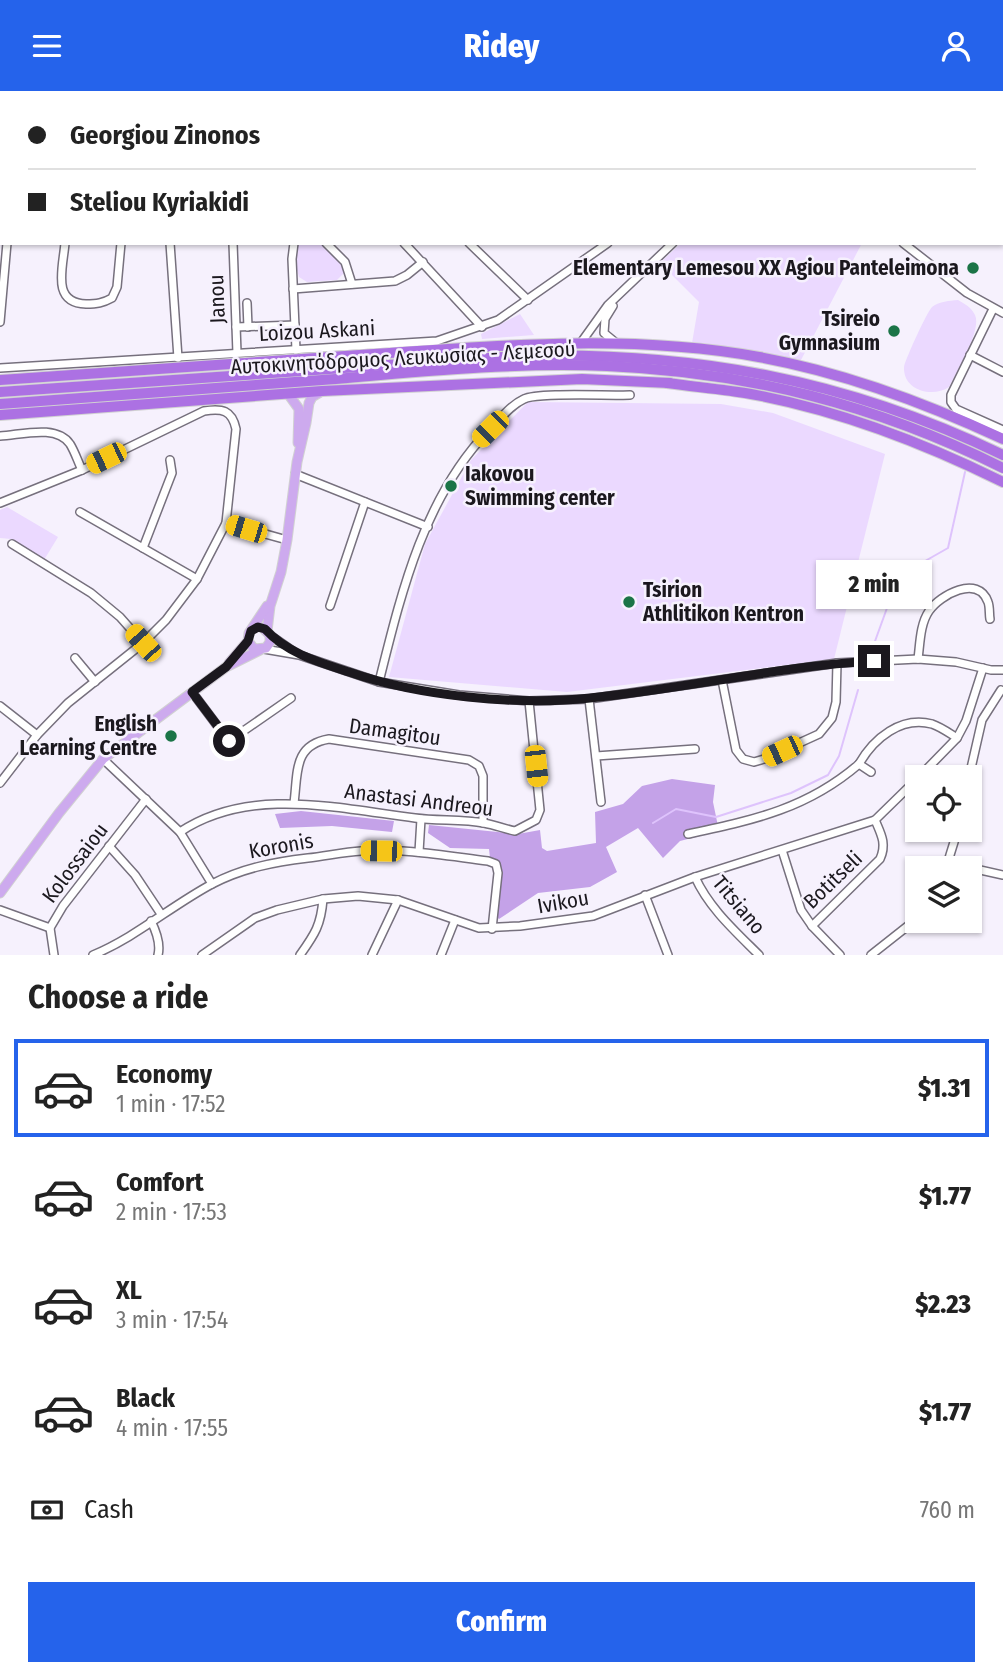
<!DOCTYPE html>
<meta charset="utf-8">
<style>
body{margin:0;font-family:"Fira Sans Condensed",sans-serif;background:#f6f6f6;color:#222;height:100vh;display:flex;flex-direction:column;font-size:26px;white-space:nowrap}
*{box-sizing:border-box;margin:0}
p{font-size:23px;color:#767676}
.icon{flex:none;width:38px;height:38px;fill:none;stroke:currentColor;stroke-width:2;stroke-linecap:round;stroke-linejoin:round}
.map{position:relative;height:864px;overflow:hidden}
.sheet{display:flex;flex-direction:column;background:#fff;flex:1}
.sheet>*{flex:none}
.guide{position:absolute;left:0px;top:0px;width:1004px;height:154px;box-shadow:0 2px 5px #0004;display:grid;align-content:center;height:154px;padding:0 28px;background:#fff}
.fabs{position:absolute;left:905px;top:674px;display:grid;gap:14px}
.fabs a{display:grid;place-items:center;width:77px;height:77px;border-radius:0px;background:#fff;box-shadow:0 2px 5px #0004;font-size:35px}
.end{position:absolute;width:32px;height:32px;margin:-16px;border:9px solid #1b181e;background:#fff;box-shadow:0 0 0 4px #fff}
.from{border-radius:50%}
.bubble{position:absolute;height:49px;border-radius:0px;background:#fff;box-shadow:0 2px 5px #0004;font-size:23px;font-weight:800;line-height:49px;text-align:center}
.car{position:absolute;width:21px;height:42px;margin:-21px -10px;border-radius:9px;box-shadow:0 0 5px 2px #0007;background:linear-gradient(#f5c518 24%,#345 0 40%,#f5c518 0 76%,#345 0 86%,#f5c518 0)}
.guide b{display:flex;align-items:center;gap:24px;height:66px;font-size:26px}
.guide b+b{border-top:2px solid #e0e0e0}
.guide i{width:18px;height:18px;background:#222}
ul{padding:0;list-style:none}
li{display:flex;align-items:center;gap:21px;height:98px;margin:0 14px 10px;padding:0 14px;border:4px solid transparent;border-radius:0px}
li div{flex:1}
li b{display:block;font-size:26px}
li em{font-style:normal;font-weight:800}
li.active{border-color:#2563eb}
li>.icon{width:63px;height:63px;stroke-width:1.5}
h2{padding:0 28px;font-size:32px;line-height:84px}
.pay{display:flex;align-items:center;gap:18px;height:77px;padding:0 28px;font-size:26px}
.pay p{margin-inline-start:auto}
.action{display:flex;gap:14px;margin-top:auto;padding:14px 28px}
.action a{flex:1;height:80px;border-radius:0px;background:#2563eb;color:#fff;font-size:28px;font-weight:800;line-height:80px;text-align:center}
header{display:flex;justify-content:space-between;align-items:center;height:91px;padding:0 28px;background:#2563eb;color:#fff;font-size:32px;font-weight:800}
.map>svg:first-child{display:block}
</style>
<header><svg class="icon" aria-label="menu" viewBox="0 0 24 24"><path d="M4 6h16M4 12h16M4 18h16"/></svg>Ridey<svg class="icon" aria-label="person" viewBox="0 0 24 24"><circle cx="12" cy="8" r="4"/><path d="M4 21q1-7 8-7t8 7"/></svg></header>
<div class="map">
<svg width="1003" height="864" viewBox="0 0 1003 864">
<rect width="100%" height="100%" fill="#f6f1fd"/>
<g fill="#ebd9ff">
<polygon points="320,152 340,172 344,182 337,189 307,191 299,186 296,176 298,153"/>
<polygon points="681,152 862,152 801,269 692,252 699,211 660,172"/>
<path d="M958,209C965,213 971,216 975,224C982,239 957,280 949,296C933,307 903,300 904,276C905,269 927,221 932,216C940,210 949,210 958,209Z"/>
<polygon points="520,223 534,244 482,248 481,243"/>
<polygon points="528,311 721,313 773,322 885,363 834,568 567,601 389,586 425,453 471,369"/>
<polygon points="7,416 58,446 44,469 11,448 0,447 0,419"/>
</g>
<g fill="#c4a2e8">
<polygon points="672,688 715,694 713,711 719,740 680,750 663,767 638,737 606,756 617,781 590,796 538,802 499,828 495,824 501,781 490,767 489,758 450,757 428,742 429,734 518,743 540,739 542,757 547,760 596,752 595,721 623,713 642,695"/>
<polygon points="301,720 394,730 392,741 332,735 280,737 275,723"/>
</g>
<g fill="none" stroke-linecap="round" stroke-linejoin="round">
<g stroke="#dec3fc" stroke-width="2">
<polyline points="1003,88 1003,87"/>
<polyline points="870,564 891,506 911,478 948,457 965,381"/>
<polyline points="653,732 676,718 716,726 791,702 828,684 839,665 858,599"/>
</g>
<defs>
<g id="minor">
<polyline points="70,0 77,2"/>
<polyline points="318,0 320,2"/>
<polyline points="409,0 410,2"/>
<polyline points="607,0 609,2"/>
<polyline points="669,0 670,2"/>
<polyline points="33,2 34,0"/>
<polyline points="148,2 149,0"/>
<polyline points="207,2 208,0"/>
<polyline points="276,2 277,0"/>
<polyline points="442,2 444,0"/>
<polyline points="534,2 536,0"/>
<polyline points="752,2 754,0"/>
<polyline points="837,2 838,0"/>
<polyline points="927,2 930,0"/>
<polyline points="0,67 2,67"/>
<polyline points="0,136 2,136"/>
<path d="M65,152C63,177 51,212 86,213C97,213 103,212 112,207L117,196L121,152"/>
<polyline points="170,152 178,267"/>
<polyline points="233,152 237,262"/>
<polyline points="294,152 292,168 296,259"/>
<polyline points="326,152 345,171 352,193"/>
<polyline points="404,152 482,236"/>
<polyline points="469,152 528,209"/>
<polyline points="903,152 967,202 1003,222"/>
<polyline points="293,198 395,190 407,184 423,171"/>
<polyline points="247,212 248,236"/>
<polyline points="613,215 605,228 604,242 615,251"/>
<polyline points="993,218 951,304 951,311 956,318 1003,339"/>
<polyline points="0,231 7,152"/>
<polyline points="236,236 295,234"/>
<polyline points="580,253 608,214 673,152"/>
<polyline points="970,264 1003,281"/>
<polyline points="0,277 437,250 498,229 608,152"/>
<path d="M0,345C21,344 56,333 70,353C75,361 78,371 82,379"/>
<polyline points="295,383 428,436"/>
<path d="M0,412L82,379L204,320C222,317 232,319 236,338L226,432L197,488L166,529L143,552L68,612L37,644L0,692"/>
<polyline points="80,421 197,488"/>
<polyline points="226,432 287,449"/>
<polyline points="12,453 91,502 120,526 143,552"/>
<polyline points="143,457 172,382 170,369"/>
<polyline points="330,515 365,411"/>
<polyline points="270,544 293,560"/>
<polyline points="264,558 299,564 379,591 459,604 529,610 589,608 837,572 918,568 956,571 991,579 1003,579"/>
<polyline points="75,567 95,591"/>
<path d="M918,568C920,553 920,533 929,520C940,504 978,483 988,511C990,516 989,523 990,528"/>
<polyline points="722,589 736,659 743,668 754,671 764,668 819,643 832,627 836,611 837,572"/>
<path d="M379,591C401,503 423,408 488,340C500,329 509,315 524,308C538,301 609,305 630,304"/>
<polyline points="192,601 237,661"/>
<polyline points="589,608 601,711"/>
<polyline points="0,615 37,644"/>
<polyline points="229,650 291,607"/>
<polyline points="596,665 695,658"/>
<polyline points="103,668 180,741 212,793"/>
<path d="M871,681L859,673C874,647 901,625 932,633C941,636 949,642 957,647"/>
<polyline points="919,686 957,647 966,630 983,577"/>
<polyline points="969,686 982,629 1001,599"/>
<path d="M294,712C298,682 293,654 329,648L469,669L479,675L483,685V732"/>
<path d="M180,741C249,695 337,717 415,727C438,730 462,728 484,732C495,734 505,738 515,740L536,729L540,719L529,610"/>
<path d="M688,743C753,729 807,718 859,673"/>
<polyline points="109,755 135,784 161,823"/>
<polyline points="782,759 801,819 812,835 840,864"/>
<polyline points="419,761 421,728"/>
<polyline points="949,772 1003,784"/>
<polyline points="946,777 958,738"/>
<path d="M695,786C709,817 735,840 759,864"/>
<polyline points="645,804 668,864"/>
<polyline points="0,819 50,837"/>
<path d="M151,830C156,840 161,852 158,864"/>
<path d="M812,835L880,768C887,753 881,743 875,729"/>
<polyline points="54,864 50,837 63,815 146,708"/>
<path d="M93,864C136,846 171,815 212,793C243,777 274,771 308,767C326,765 344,761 361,760C404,757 447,765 488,770L496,773L498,782L492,838"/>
<polyline points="202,864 255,827 277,819 323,808 358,805 398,809 479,837 520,835 593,825 695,786 875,729 917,688"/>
<path d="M300,864C315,843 321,834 323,808"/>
<polyline points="372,864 398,809"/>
<polyline points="441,864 455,829"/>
<polyline points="871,864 909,834 917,823"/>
</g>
<g id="major">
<polyline points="289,304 299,318 298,352"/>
<polyline points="267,540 270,515 281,481 287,449 297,371 306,332 309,312 312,306 322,300"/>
<polyline points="248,550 254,558 266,557 270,551 270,544 263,537"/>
<polyline points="229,572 248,550 249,542 267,515"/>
<polyline points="0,802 59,722 103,668 226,576 260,559"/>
</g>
<g id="highway">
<path d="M0,289C125,280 249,272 374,263C501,254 632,243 759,266C842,281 926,312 1003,348"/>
<path d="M667,292C695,296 723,298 751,303C839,319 924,352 1003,391"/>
<path d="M0,301L517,265C690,260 846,288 1003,364"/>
<path d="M0,313C107,305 214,297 322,289C416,281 512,271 607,275C748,281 877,314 1003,377"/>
<polyline points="0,324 322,300 582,288 670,292"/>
</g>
</defs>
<use href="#minor" stroke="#76707d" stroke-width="10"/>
<use href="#major" stroke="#d1d1d2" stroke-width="11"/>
<use href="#highway" stroke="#d1d1d2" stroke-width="12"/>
<use href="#minor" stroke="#fff" stroke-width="7"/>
<use href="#major" stroke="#cdaaee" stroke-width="9"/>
<use href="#highway" stroke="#ac71e3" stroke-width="10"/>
</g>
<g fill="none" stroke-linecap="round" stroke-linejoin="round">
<path stroke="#1b181e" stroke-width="9" d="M229,650L192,601L226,576L248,550L251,540L258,536L265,538C287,562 318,571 349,581C418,605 517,615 590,607C685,598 779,575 874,570"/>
</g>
<g fill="#1b7447" stroke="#f6f1fd" stroke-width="2.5">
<circle cx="973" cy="177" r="7"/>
<circle cx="894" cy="240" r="7"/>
<circle cx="451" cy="395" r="7"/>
<circle cx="629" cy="511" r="7"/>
<circle cx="171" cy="645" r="7"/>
</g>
<g text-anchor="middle" stroke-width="5" stroke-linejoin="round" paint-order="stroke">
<g font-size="21" font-weight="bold" fill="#1b181e" stroke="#f6f1fd" text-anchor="end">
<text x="959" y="184">Elementary Lemesou XX Agiou Panteleimona</text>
<text x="880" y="235">Tsireio<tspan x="880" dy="24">Gymnasium</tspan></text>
<text x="465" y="390" text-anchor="start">Iakovou<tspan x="465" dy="24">Swimming center</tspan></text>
<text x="643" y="506" text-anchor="start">Tsirion<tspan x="643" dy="24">Athlitikon Kentron</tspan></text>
<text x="157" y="640">English<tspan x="157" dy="24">Learning Centre</tspan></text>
</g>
<g font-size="21" fill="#1b181e" stroke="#f6f1fd">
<text transform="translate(217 208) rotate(-92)" y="7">Janou</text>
<text transform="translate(317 240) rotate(-3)" y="7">Loizou Askani</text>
<text transform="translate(403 267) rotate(-3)" y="7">Αυτοκινητόδρομος Λευκωσίας - Λεμεσού</text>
<text transform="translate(395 641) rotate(8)" y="7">Damagitou</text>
<text transform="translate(419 709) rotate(7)" y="7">Anastasi Andreou</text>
<text transform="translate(281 755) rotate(-10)" y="7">Koronis</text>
<text transform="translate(75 772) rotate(-53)" y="7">Kolossaiou</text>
<text transform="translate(833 789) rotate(-44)" y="7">Botitseli</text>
<text transform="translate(563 811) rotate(-10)" y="7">Ivikou</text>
<text transform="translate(739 814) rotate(50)" y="7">Titsiano</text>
</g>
</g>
</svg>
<div class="fabs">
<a><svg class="icon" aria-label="locate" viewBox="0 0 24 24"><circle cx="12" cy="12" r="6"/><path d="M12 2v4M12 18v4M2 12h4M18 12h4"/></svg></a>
<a><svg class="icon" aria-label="layers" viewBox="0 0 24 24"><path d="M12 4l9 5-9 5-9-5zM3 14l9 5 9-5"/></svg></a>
</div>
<i class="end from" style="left:229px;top:650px"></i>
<i class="end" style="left:874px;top:570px"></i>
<div class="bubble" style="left:816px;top:469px;width:116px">2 min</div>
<i class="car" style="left:490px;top:338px;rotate:225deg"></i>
<i class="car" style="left:106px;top:367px;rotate:244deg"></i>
<i class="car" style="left:246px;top:438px;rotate:287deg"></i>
<i class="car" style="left:143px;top:552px;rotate:318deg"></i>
<i class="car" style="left:782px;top:660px;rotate:245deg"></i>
<i class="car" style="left:536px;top:675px;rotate:174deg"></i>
<i class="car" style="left:381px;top:760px;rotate:271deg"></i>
<div class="guide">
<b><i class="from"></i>Georgiou Zinonos</b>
<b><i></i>Steliou Kyriakidi</b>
</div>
</div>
<section class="sheet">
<h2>Choose a ride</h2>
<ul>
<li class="active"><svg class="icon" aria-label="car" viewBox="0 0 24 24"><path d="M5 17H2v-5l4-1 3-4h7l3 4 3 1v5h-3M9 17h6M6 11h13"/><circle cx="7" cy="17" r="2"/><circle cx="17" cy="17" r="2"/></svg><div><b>Economy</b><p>1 min · 17:52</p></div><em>$1.31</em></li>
<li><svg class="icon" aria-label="car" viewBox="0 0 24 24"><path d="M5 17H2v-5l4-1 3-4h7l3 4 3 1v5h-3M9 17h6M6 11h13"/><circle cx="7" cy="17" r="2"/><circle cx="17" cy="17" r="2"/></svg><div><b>Comfort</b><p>2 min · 17:53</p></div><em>$1.77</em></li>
<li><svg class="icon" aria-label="car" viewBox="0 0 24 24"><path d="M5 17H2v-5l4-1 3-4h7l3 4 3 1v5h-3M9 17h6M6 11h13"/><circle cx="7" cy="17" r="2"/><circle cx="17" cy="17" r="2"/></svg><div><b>XL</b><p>3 min · 17:54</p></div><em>$2.23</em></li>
<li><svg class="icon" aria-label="car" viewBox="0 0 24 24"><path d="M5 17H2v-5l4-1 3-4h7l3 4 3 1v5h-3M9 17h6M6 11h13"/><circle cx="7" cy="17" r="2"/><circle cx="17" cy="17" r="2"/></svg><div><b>Black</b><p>4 min · 17:55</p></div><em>$1.77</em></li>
</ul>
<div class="pay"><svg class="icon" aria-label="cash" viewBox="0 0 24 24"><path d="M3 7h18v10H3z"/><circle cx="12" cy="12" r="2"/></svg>Cash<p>760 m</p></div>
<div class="action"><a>Confirm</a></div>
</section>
